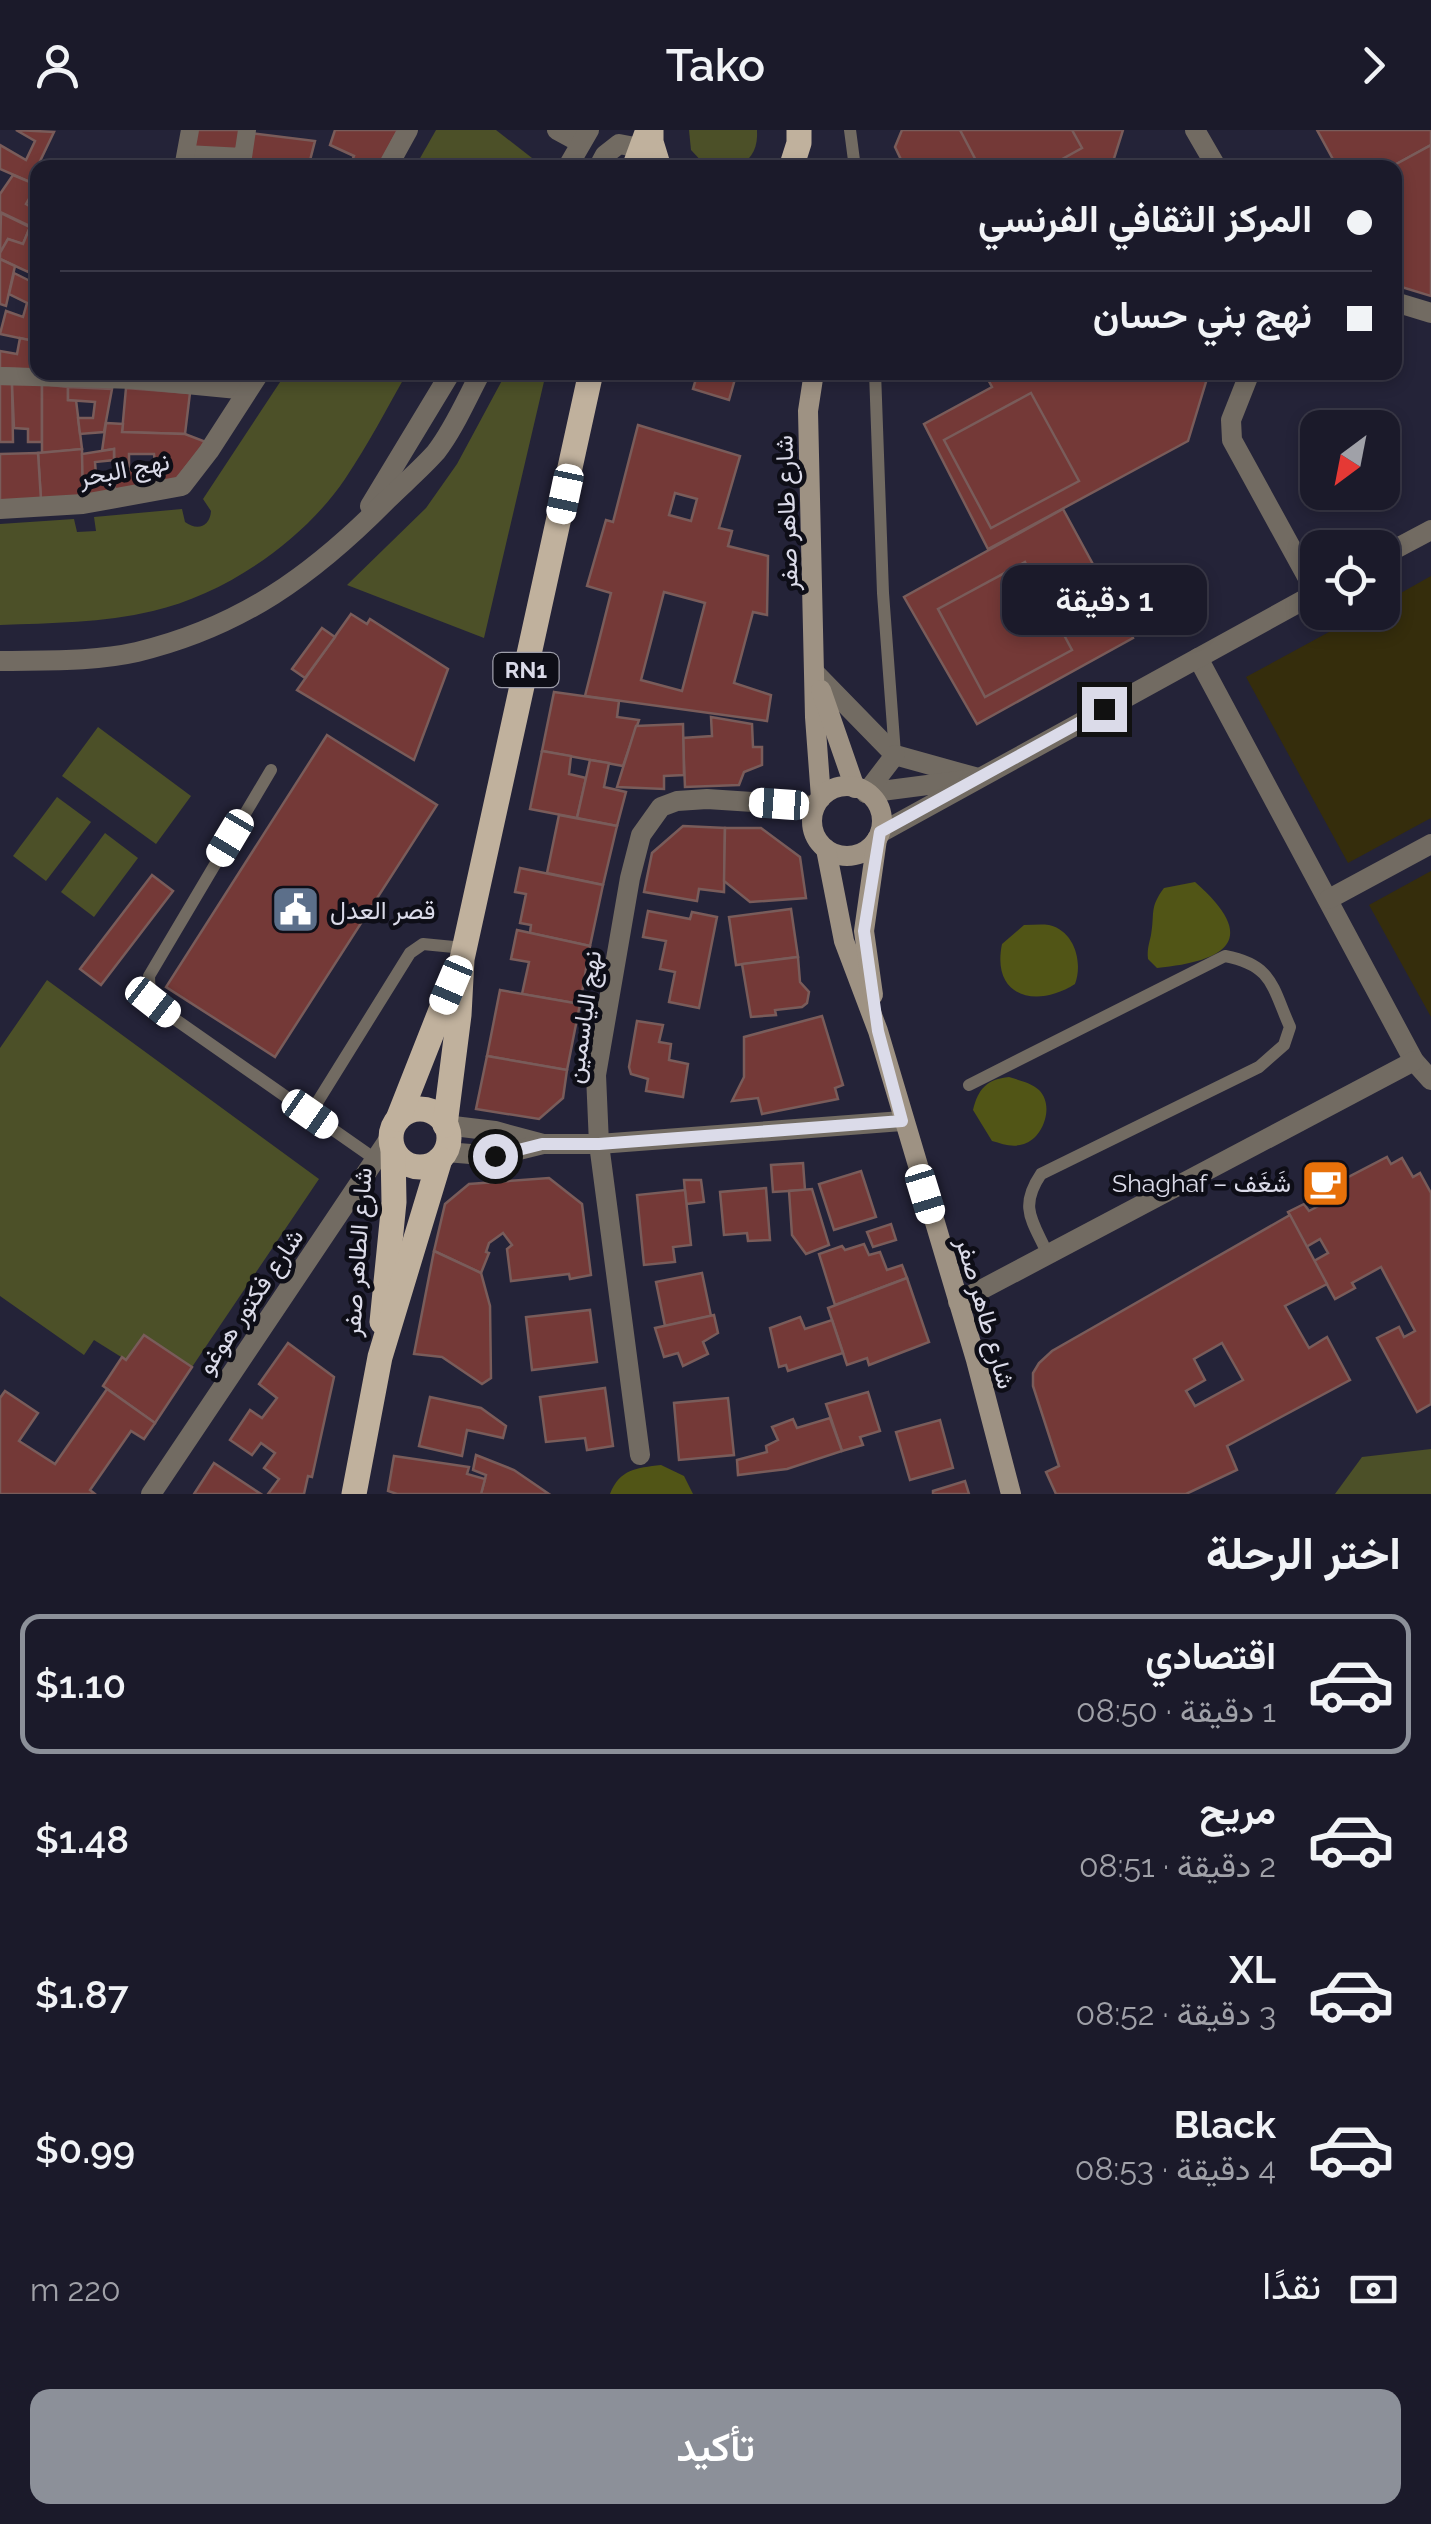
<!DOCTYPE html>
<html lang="ar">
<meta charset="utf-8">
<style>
body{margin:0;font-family:Raleway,Vazirmatn,sans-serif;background:#242332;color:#f1f3f6;direction:rtl;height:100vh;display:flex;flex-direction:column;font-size:38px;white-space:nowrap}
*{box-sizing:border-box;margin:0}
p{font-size:32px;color:#a0a1a8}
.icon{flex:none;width:55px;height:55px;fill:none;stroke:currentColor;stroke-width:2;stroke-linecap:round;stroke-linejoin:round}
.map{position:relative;height:1364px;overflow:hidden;direction:ltr}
.sheet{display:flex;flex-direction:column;background:#1b1a2a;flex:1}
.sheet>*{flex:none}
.banner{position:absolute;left:30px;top:30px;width:1372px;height:220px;border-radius:20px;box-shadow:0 5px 15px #0003,0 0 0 2px #393847;direction:rtl;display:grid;align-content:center;height:220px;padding:0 30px;background:#1b1a2a}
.needle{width:65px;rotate:212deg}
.buttons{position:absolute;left:1300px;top:280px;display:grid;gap:20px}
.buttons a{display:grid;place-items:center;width:100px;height:100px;border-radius:20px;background:#1b1a2a;box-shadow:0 5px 15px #0003,0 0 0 2px #393847;font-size:50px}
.end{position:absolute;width:45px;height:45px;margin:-22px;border:12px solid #dbdbe9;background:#111;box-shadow:0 0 0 5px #111}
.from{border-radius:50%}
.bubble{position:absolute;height:70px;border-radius:20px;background:#1b1a2a;box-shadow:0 5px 15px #0003,0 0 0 2px #393847;font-size:32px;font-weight:600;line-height:70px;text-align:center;direction:rtl}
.car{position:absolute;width:30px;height:60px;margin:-30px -15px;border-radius:12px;box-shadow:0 0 8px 2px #0007;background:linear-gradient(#fff 24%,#345 0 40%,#fff 0 76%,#345 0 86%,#fff 0)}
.banner b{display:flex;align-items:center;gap:35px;height:95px;font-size:38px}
.banner b+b{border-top:2px solid #393847}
.banner i{width:25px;height:25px;background:#f1f3f6}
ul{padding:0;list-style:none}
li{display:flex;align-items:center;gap:30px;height:140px;margin:0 20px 15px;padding:0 10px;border:5px solid transparent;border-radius:20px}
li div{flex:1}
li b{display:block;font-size:38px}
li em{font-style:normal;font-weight:600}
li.current{border-color:#8c9099}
li>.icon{width:90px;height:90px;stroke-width:1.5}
h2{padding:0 30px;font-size:45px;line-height:120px}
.pay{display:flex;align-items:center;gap:25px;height:110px;padding:0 30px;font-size:38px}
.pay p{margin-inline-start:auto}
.cta{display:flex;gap:20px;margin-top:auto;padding:20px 30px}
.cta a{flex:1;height:115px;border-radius:20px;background:#8c9099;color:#fff;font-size:40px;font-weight:600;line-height:115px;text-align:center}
header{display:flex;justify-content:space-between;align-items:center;height:130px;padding:0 30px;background:#1b1a2a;font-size:45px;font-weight:600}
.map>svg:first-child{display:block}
</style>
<header><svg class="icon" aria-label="forward" viewBox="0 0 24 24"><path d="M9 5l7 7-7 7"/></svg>Tako<svg class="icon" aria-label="person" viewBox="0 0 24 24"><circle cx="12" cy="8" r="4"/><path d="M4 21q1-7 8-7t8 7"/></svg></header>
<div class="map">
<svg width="1431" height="1364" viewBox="0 0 1431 1364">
<rect width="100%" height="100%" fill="#242338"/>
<g fill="#4c5028">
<polygon points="436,0 496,0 532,28 527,37 415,37"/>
<path d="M689,0H757C758,17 753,27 739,37H707L691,20Z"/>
<path d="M286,243H407C387,278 368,315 345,349C303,411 226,464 153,481C103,493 51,493 0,495V394L74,389L77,402L96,401L94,387L182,379L185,392C197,401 210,397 211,381L203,369Z"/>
<polygon points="506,243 546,243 484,508 347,455 426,378 457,334"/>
<polygon points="98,597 191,666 156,714 62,646"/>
<polygon points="57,667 91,692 46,751 13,726"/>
<polygon points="105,703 138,728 94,787 61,762"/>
<polygon points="47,850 319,1049 192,1237 144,1205 126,1230 94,1210 84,1225 0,1166 0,918"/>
<polygon points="1431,1319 1431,1364 1335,1364 1362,1327"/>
</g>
<g fill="#515516">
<path d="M1195,752C1260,809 1228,831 1157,838L1148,829C1147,819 1149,814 1151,805C1155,783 1149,778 1164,758Z"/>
<path d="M1024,795C1032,795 1041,794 1049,795C1075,801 1083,833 1075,854C1036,879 991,867 1002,814Z"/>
<path d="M1009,947C1018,950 1032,953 1039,960C1055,976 1043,1008 1024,1014C1012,1018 1003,1014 992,1011L973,980C978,959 987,949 1009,947Z"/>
<path d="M661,1335L684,1346L693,1364H610C620,1339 636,1338 661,1335Z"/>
</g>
<g fill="#352d0c">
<polygon points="1431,446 1431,688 1348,733 1246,547 1364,483 1382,482 1383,473"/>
<polygon points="1431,741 1431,887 1369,775"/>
</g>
<g fill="#743937" stroke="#795c5a" stroke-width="2.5" fill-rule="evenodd">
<polygon points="16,0 54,2 30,52 0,39 0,15 26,30 35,11"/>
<polygon points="196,0 243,0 240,22 193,20"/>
<polygon points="335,0 398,0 378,38 349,38 354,26 330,15"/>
<polygon points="902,0 1123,0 1111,38 905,38 895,17"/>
<polygon points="960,0 1072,0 1082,18 1046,38 980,38"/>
<polygon points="1317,0 1431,0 1431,15 1389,38 1348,38 1335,33"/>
<polygon points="250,3 315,11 308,38 249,38"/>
<polygon points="1431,15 1431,166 1395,155 1395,38 1389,38"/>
<polygon points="13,45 37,55 26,74 38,81 38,100 0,82 0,64"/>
<polygon points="1,83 30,97 23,114 8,109 0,123"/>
<polygon points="30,97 38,100 38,125 28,142 0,129 0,123 8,109 23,114"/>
<polygon points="0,129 15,136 6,176 0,174"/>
<polygon points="14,143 38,155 38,212 0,204 6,181 23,187 27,173 9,164"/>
<polygon points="20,208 38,212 38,240 0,238 0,221 17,224"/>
<polygon points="698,242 737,242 729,270 693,259"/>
<polygon points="984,242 1209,242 1188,311 988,419 924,294 992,257"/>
<polygon points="0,254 12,254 13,312 0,312"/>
<polygon points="12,254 42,254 42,312 28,312 28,299 14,298"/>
<polygon points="42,254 68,257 68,270 76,270 82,319 42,323"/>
<polygon points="68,257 112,259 104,302 80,304 78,288 93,288 95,272 68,270"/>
<polygon points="126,258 190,263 185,304 122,302"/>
<polygon points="1031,263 1079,351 991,398 944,310"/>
<path d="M106,293L123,294L122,302L185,304L206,312L176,349L115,362L114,319L102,321ZM129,324H154L156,340H129Z"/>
<path d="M638,295L740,326L719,398L732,401L728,416L768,426L767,485L753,482L734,553L771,565L767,591L585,566L611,463L587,456L606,390L613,392ZM675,363L697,369L691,391L669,385ZM664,462L705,473L682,561L641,550Z"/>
<polygon points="82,319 83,366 41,370 38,323"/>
<polygon points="114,319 114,330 95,332 96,345 114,343 115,362 83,366 82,324"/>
<polygon points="38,323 41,370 0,372 0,324"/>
<polygon points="1063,379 1133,508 977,594 904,467"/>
<polygon points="1025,432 1072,520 985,567 938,479"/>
<polygon points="351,484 367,494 370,489 448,539 414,630 297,560"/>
<polygon points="322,498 335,507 305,548 292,539"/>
<polygon points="554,562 619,571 617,587 639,590 623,636 542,621"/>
<polygon points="711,587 752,594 753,617 762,617 762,635 744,642 739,655 685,657 683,608 712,606"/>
<polygon points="683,594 684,645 664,646 664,659 617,657 636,596"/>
<polygon points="327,605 437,675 275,927 166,857"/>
<polygon points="542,621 571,626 569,644 586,648 577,688 530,679"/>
<polygon points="590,630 609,633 604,657 626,662 617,696 577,688"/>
<polygon points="559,685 617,696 603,755 547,743"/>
<polygon points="683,696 725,698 724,762 699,759 697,771 644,762 652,723"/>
<polygon points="725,698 761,698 800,727 806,768 750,772 724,751"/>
<polygon points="520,738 603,755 590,816 530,803 531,795 520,793 526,764 515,762"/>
<polygon points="152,745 173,761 101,855 80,839"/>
<polygon points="791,779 798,827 736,835 729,787"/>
<polygon points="648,781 690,789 692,782 717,787 699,878 669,872 675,842 660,839 666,811 643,807"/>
<polygon points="517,800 590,816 580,874 522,864 529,832 511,829"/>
<polygon points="798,827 800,852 809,862 807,873 802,877 775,880 776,885 751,887 742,834"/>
<polygon points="500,860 580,874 567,940 487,926"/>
<polygon points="822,886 843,955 835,958 838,969 762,984 758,968 732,971 744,947 744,907"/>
<polygon points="637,891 663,895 659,912 671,914 669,930 688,934 683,967 646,961 648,949 631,944 629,937"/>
<polygon points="487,926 567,940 563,968 539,989 476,979"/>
<polygon points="1387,1027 1391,1034 1402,1028 1413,1047 1420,1043 1431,1063 1431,1274 1417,1282 1377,1208 1399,1197 1404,1207 1415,1201 1381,1137 1352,1153 1355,1158 1335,1169 1314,1131 1328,1123 1320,1109 1306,1117 1288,1082 1304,1074 1309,1081 1339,1065 1333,1055"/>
<polygon points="803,1033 805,1060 773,1062 771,1035"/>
<polygon points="861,1041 876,1087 834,1100 819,1054"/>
<polygon points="549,1048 582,1074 591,1145 570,1149 569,1144 511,1151 507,1119 512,1115 503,1103 489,1113 486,1122 489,1123 481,1143 434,1121 445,1074 469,1054"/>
<polygon points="684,1050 701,1050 704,1072 686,1074"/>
<polygon points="766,1058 770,1110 748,1111 747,1103 724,1105 720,1062"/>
<polygon points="812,1059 829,1115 806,1124 792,1105 789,1061"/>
<polygon points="685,1060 691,1115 673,1117 675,1132 644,1135 637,1065"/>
<path d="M1290,1085L1327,1154L1285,1176L1309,1218L1327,1207L1350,1250L1227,1316L1237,1340L1186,1364H1056L1046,1342L1059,1336L1033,1256V1243L1039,1233L1052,1221ZM1222,1213L1243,1250L1195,1276L1186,1261L1205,1250L1194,1229Z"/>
<polygon points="891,1094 896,1110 873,1117 867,1102"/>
<polygon points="864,1114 869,1125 880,1122 887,1140 902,1135 907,1148 835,1175 819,1124 842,1116 845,1120"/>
<polygon points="434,1121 481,1143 490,1176 491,1248 482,1254 442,1227 414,1224"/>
<polygon points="702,1143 711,1186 665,1196 656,1152"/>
<polygon points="907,1148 929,1212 869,1235 867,1228 847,1235 828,1178"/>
<polygon points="590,1180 597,1232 532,1240 526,1187"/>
<polygon points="714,1185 718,1203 703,1212 708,1224 683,1236 678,1223 664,1227 655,1198"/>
<polygon points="800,1187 805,1199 832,1190 843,1223 788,1241 786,1235 779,1237 770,1198"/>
<polygon points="144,1205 192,1237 155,1293 103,1256 122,1227 126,1230"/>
<polygon points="288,1213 334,1247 312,1347 308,1346 304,1364 268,1364 279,1349 264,1338 275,1323 261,1313 252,1325 230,1310 250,1280 262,1288 277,1268 259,1254"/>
<polygon points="605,1258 613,1316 587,1320 585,1308 546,1312 540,1267"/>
<polygon points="107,1259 155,1293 144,1309 131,1301 90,1360 95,1364 0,1364 0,1268 5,1261 38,1283 19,1311 55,1334"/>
<polygon points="868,1262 880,1301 860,1307 863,1315 842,1321 826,1274"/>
<polygon points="430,1267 481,1278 506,1296 503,1308 467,1300 462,1326 419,1316"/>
<polygon points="728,1268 734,1325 679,1330 674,1273"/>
<polygon points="830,1288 842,1321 787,1339 738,1345 737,1330 767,1322 766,1316 778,1310 772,1297 793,1289 797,1298"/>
<polygon points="940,1290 953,1338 910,1350 896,1302"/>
<polygon points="476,1325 514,1340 549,1364 481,1364 486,1345 473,1340"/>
<polygon points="394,1326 469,1337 467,1344 485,1349 481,1364 397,1364 388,1361"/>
<polygon points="214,1333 261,1364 194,1364"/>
<polygon points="965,1351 969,1364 933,1364 933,1361"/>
</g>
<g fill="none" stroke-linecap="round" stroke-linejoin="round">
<g stroke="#726b62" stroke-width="12">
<polyline points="850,0 855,38"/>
<polyline points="875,242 883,463 895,624"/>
<path d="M271,640L149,846C149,866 153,872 169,885L375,1029"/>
<path d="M969,955L1225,826C1273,835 1272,857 1290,897L1284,915L1259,937L1041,1044C1018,1078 1033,1091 1048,1125"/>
<polyline points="310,984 410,823 423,814 464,818"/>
</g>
<g stroke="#726b62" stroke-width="18">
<polyline points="186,24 243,27 247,0"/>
<polyline points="183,38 190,0"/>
<polyline points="0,246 135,250 248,261"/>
</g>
<g stroke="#726b62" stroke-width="20">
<polyline points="557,0 581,13"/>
<polyline points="1195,0 1217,38"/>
<polyline points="387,38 408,0"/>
<polyline points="567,38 589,0"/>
<polyline points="598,38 605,25 619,14 640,18 651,27"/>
<polyline points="1395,172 1431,183"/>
<polyline points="1250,242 1231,290 1232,310 1316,463"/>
<polyline points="370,376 451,242"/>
<polyline points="0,379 83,374 182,356 209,321 260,242"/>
<polyline points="1382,426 1431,400"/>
<polyline points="1198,528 1414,931 1431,950"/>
<path d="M0,531C45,530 93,532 137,522C241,497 313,445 387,370C403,354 421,339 436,322C454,299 467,268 481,242"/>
<polyline points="816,544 895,625 978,648"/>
<polyline points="866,663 966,650"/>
<polyline points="866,663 895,625"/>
<polyline points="880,703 1318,462"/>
<polyline points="1329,769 1431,714"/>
<polyline points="445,995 495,1001 543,1014"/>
<polyline points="446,1022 495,1026 543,1014 599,1014 902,991"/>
<polyline points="958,1172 1414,931"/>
<polyline points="640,1325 599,1014 596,945 630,748 641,705 661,677 677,671 707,669 815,676"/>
<polyline points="151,1364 391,1006"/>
</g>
<g stroke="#9e9283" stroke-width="20">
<polyline points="814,242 808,281 815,587 821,668"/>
<polyline points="821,560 855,658"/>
<circle cx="847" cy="691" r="35"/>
<polyline points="826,719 844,811 878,901 976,1230 1011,1364"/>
<polyline points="873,865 864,801 877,709"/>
</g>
<g stroke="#c0b19d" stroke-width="25">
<polyline points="651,0 651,12 659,38"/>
<polyline points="634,38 648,0"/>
<polyline points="791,38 799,13 799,0"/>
<circle cx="420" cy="1008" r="29"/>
<polyline points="398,989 454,847"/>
<polyline points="445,995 459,885 462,829 591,242"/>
<polyline points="382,1192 394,1072 393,1020"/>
<polyline points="354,1364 380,1227 440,1029"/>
</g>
</g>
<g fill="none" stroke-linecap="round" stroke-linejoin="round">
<polyline stroke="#dbdbe9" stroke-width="12" points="495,1026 542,1014 599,1014 902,991 878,901 864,801 880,702 1104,579"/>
</g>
<defs>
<symbol id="civic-square" viewBox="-11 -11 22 22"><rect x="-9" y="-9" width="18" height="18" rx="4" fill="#5c6f8a" stroke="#0e0e17"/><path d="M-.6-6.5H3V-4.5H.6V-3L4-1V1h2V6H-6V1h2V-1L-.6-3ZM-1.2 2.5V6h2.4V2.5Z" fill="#fff"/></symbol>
<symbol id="cafe-square" viewBox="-11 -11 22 22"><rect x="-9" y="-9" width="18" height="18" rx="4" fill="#e8710a" stroke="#0e0e17"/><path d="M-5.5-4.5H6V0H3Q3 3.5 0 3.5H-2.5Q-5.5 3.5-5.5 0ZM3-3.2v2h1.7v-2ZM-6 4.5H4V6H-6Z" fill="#fff"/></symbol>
</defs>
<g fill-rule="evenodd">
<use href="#civic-square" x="268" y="752" width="55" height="55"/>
<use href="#cafe-square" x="1298" y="1026" width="55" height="55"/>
</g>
<g text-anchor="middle" stroke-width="9" stroke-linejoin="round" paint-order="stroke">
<rect fill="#0e0e17" stroke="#9e9eaa" stroke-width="2.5" x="493.5" y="523" width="65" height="34" rx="8"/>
<g font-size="22" font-weight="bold" fill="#dbdbe9">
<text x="526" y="548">RN1</text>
</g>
<g font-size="25" fill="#dbdbe9" stroke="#0e0e17">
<text transform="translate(124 339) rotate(-11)" y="9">نهج البحر</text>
<text transform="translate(786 383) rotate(-92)" y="9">شارع طاهر صفر</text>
<text transform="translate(583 887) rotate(-82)" y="9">نهج الياسمين</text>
<text transform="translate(357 1122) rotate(-86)" y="9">شارع الطاهر صفر</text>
<text transform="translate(250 1171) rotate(-56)" y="9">شارع فكتور هوغو</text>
<text transform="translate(986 1183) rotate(74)" y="9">شارع طاهر صفر</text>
</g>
<g font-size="25" fill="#dbdbe9" stroke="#0e0e17" text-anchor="start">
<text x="330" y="789">قصر العدل</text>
<text x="1291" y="1062" text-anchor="end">Shaghaf – شَغَف</text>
</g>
</g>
</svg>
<div class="buttons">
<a><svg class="needle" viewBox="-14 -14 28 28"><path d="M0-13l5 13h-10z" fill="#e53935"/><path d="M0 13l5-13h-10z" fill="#a0a1a8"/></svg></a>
<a><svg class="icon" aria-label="locate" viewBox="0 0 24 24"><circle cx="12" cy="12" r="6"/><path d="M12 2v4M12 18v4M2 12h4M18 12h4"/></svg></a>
</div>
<i class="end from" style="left:495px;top:1026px"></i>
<i class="end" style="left:1104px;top:579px"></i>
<div class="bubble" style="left:1002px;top:435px;width:205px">1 دقيقة</div>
<i class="car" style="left:565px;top:364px;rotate:192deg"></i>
<i class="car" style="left:779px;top:674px;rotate:274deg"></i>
<i class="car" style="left:230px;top:708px;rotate:211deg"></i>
<i class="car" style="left:451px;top:855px;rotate:203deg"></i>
<i class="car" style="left:153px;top:872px;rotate:128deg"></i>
<i class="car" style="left:310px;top:984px;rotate:125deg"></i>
<i class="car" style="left:925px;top:1064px;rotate:163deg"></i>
<div class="banner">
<b><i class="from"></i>المركز الثقافي الفرنسي</b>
<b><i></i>نهج بني حسان</b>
</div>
</div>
<section class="sheet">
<h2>اختر الرحلة</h2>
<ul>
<li class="current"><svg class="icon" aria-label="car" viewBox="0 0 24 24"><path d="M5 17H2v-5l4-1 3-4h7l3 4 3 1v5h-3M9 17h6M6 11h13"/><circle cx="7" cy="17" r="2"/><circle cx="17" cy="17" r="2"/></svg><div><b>اقتصادي</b><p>1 دقيقة · 08:50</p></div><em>$1.10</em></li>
<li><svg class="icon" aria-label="car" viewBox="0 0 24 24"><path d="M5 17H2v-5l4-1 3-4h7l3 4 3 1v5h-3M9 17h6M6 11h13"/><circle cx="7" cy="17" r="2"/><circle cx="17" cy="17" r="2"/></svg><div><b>مريح</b><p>2 دقيقة · 08:51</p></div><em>$1.48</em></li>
<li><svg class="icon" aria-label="car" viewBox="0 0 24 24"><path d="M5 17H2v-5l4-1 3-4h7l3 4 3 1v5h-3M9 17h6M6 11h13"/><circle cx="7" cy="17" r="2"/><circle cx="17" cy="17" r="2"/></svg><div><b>XL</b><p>3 دقيقة · 08:52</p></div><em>$1.87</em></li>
<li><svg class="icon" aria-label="car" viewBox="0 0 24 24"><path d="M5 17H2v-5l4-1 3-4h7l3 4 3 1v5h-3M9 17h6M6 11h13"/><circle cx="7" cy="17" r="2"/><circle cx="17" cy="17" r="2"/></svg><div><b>Black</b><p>4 دقيقة · 08:53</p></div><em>$0.99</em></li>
</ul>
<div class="pay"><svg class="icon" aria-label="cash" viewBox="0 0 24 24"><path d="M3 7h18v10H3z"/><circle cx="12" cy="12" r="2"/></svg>نقدًا<p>220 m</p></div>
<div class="cta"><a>تأكيد</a></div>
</section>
